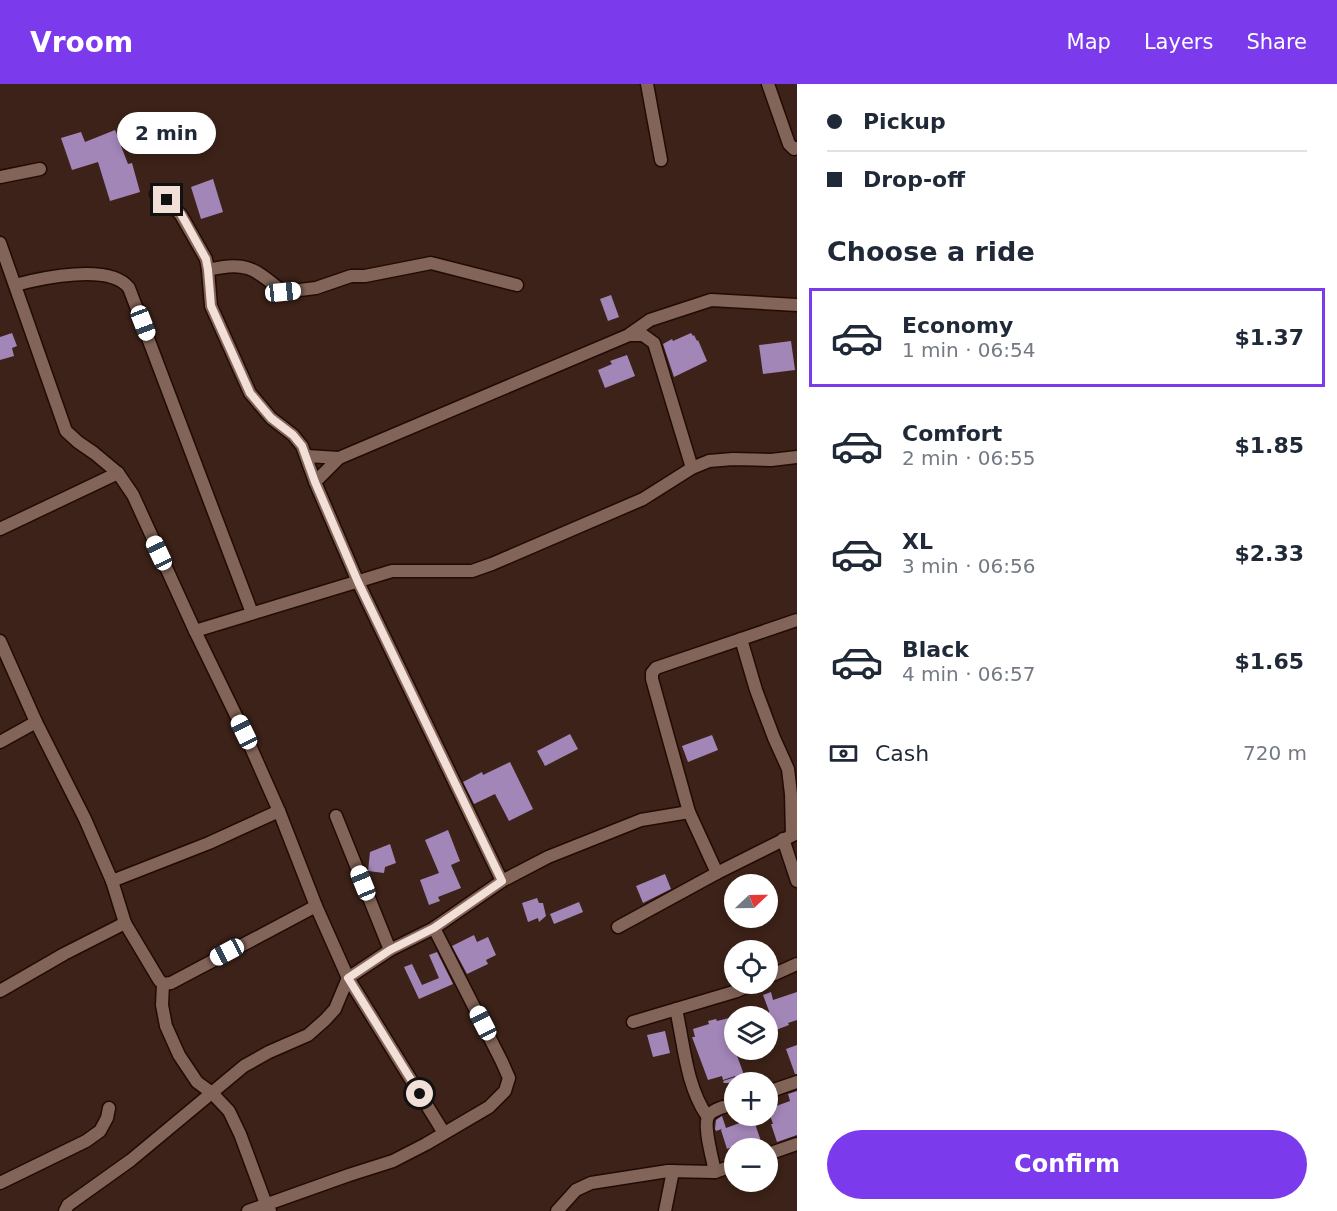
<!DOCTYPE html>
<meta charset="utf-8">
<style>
body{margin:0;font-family:"DejaVu Sans",sans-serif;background:#f6f6f7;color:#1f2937;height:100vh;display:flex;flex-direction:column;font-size:22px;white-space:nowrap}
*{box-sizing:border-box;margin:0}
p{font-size:20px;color:#747a83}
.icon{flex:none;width:33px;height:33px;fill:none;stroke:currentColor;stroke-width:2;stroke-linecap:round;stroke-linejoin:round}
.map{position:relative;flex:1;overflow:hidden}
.drawer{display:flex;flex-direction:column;background:#fff;width:540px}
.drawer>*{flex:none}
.hud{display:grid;align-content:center;height:132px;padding:0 30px;background:#fff}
.needle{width:39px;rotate:68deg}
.fabs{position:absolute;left:724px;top:790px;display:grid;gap:12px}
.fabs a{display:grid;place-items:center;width:54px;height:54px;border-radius:50%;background:#fff;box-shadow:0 3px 9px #0003;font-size:30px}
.end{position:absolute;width:27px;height:27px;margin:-14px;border:8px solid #f1dfd8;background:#111;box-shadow:0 0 0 3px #111}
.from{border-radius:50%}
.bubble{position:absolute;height:42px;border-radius:21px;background:#fff;box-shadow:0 3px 9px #0003;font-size:20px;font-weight:600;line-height:42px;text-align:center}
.car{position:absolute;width:18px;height:36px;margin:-18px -9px;border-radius:8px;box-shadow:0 0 4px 2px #0007;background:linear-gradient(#fff 24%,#345 0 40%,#fff 0 76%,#345 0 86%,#fff 0)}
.hud b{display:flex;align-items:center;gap:21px;height:57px;font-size:22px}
.hud b+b{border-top:2px solid #e0e1e3}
.hud i{width:15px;height:15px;background:#1f2937}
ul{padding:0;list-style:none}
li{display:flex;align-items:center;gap:18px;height:99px;margin:0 12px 9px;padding:0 18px;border:3px solid transparent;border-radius:0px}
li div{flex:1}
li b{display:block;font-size:22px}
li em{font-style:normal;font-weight:600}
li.active{border-color:#7c3aed}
li>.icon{width:54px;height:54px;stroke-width:1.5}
h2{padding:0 30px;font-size:27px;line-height:72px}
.pay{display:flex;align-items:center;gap:15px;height:66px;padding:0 30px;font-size:22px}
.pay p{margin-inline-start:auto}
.cta{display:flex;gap:12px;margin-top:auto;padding:12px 30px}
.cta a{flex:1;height:69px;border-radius:36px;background:#7c3aed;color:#fff;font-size:24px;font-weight:600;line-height:69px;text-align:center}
header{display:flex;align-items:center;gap:36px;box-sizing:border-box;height:84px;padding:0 30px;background:#7c3aed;color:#fff}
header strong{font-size:28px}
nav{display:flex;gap:33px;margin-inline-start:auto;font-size:21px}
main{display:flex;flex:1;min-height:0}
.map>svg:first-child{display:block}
</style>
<header>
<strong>Vroom</strong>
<nav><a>Map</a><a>Layers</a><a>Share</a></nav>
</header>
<main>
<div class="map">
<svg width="797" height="1127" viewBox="0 0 797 1127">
<rect width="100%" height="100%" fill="#3c2218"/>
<g fill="#a286b8">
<polygon points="115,46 119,55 122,53 125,60 121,62 128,80 132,79 140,108 110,117 98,78 72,86 61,54 81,48 85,58"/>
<polygon points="213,95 223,128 201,135 191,103"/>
<polygon points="611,211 619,233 608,237 600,215"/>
<polygon points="12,249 17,262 12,264 14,272 0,276 0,253"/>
<polygon points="691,249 693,252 694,251 697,257 698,256 707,277 674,293 663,260 672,255 673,257"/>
<polygon points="791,257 795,286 763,290 759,261"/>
<polygon points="627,271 635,292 605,304 598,286 612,280 610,277"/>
<polygon points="570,650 578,665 545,682 537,667"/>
<polygon points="712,651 718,666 688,678 682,662"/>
<polygon points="510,678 533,725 509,737 495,710 474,720 463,698 482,688 483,691"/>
<polygon points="448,746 460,777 451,781 461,804 438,813 440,817 429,821 420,796 439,789 425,756"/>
<polygon points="390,760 396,779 385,783 384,789 368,787 370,768"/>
<polygon points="665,790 671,805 643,819 636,802"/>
<polygon points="537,814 539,819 543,819 546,832 539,838 538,834 528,838 522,819"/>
<polygon points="579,818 583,828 554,840 550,830"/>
<polygon points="474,851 477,858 488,853 496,871 486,876 488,880 467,890 452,862"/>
<polygon points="437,868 453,900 419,915 404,883 412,880 422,901 439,894 429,871"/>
<polygon points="771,908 773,916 797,908 797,936 788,939 789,941 768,949 769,927 763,911"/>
<polygon points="729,934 729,935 735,934 735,966 744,991 746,990 749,999 724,999 723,997 735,993 735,992 723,996 722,992 708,996 692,953 695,953 693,945 709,940 708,937 716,935 717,937"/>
<polygon points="665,947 670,969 653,973 647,951"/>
<polygon points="797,961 797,990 795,990 786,965"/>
<polygon points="797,1007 797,1051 777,1058 771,1040 773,1040 768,1025 790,1017 788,1010"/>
<polygon points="722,1032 726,1044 753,1034 763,1063 758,1065 735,1065 733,1067 732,1063 727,1065 721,1046 722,1045 716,1047 715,1045 716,1036"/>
</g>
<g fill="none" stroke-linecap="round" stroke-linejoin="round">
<defs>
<g id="minor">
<polyline points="647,0 661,76"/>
<polyline points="768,0 789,60 794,65 797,64"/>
<polyline points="0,93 40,85"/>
<polyline points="156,110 167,116 181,131 206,175 208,186 211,222 250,309 271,334 293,351 302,362 315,398 358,498 502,797"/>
<polyline points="0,159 66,347 78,358 94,369 118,389 133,411 195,547 244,648 279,727 316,822 348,894 444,1049"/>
<path d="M208,186C220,183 235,180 247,184C259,187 273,200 283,208L316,204L351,192H365L431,179L517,201"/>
<path d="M15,201C41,194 110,179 129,204L252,529"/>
<polyline points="630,250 650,236 711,216 797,221"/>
<polyline points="307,372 339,374"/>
<polyline points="315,398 339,374 629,251 643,251 654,259 692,384"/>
<polyline points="0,445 118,389"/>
<polyline points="195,547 392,487 472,487 492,480 643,415 692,384 709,377 733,375 771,376 797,373"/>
<polyline points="741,555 756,606 774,654 788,685 791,710 792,751"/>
<polyline points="0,557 36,638 85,735 112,797"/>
<polyline points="0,658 36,638"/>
<polyline points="689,728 652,595 652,589 656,584 797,536"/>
<polyline points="336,732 390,866"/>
<polyline points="783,755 797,797"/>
<polyline points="618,843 717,789 797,749"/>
<polyline points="768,893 797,880"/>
<polyline points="163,900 171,899 316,822"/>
<polyline points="0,907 64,870 125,839"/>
<path d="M676,925C684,961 686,1001 707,1032"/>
<polyline points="633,938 737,907 753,900"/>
<polyline points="768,1008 797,998"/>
<polyline points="768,1070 797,1060"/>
<path d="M715,1088C713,1076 702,1040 709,1031C715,1024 727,1022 735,1020"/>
<polyline points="0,1099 86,1057 100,1047 107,1034 109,1024"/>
<polyline points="65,1127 68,1121 131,1076 244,982 269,968 308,951 325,936 335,925 348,894 390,866 434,844 502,797 548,773 641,736 689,728 717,789"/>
<polyline points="248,1127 349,1091 393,1077 426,1060 489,1023 505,1007 509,994 502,978 434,844"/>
<polyline points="270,1127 266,1120 240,1050 229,1027 212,1009 197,998 179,971 166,942 162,921 163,900 159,896 125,839 112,797 209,759 279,727"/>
<polyline points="557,1127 576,1106 591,1099 668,1087 715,1088 735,1081"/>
<polyline points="665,1127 673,1087"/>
</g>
</defs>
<use href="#minor" stroke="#220b03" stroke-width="15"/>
<use href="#minor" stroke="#826458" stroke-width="12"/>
</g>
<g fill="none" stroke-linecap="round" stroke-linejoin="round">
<polyline stroke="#f1dfd8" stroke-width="8" points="167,116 181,130 206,175 208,186 211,222 250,309 271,334 293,351 302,362 315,398 358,498 502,797 434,844 390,866 348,894 420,1010"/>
</g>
</svg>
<div class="fabs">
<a><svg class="needle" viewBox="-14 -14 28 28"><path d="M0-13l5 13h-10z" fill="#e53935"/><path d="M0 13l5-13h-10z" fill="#747a83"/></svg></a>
<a><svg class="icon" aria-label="locate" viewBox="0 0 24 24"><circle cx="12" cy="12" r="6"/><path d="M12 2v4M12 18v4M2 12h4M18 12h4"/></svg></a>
<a><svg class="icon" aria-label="layers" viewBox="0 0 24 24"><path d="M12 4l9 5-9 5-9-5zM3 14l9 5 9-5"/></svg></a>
<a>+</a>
<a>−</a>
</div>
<i class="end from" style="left:420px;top:1010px"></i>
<i class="end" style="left:167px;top:116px"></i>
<div class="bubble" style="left:117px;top:28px;width:99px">2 min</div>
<i class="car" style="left:283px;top:208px;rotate:84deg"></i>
<i class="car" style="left:143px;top:239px;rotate:159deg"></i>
<i class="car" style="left:159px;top:469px;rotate:335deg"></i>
<i class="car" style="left:244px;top:648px;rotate:334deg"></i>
<i class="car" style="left:363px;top:799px;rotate:338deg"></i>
<i class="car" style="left:227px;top:868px;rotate:242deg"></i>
<i class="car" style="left:483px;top:939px;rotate:333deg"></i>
</div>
<section class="drawer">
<div class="hud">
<b><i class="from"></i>Pickup</b>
<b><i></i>Drop-off</b>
</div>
<h2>Choose a ride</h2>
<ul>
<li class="active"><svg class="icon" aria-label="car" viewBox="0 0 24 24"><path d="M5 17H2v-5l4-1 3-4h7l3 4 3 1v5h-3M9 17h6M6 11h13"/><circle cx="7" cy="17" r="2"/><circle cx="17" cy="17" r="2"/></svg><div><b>Economy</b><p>1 min · 06:54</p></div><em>$1.37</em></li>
<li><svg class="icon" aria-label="car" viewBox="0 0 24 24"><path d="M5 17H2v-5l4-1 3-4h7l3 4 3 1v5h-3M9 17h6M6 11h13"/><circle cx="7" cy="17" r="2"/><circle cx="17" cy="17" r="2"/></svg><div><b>Comfort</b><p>2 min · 06:55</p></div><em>$1.85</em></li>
<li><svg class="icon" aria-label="car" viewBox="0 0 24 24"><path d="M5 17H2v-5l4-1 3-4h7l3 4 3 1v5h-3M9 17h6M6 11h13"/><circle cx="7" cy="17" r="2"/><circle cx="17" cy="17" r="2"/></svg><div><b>XL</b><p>3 min · 06:56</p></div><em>$2.33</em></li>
<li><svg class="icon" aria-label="car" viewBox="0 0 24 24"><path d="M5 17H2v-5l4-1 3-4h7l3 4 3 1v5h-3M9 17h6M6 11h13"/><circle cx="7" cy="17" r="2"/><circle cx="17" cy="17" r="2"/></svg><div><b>Black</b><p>4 min · 06:57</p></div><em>$1.65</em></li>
</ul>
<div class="pay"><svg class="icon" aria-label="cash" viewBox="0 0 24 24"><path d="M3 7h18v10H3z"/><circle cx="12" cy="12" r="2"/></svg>Cash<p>720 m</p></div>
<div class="cta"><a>Confirm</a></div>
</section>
</main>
